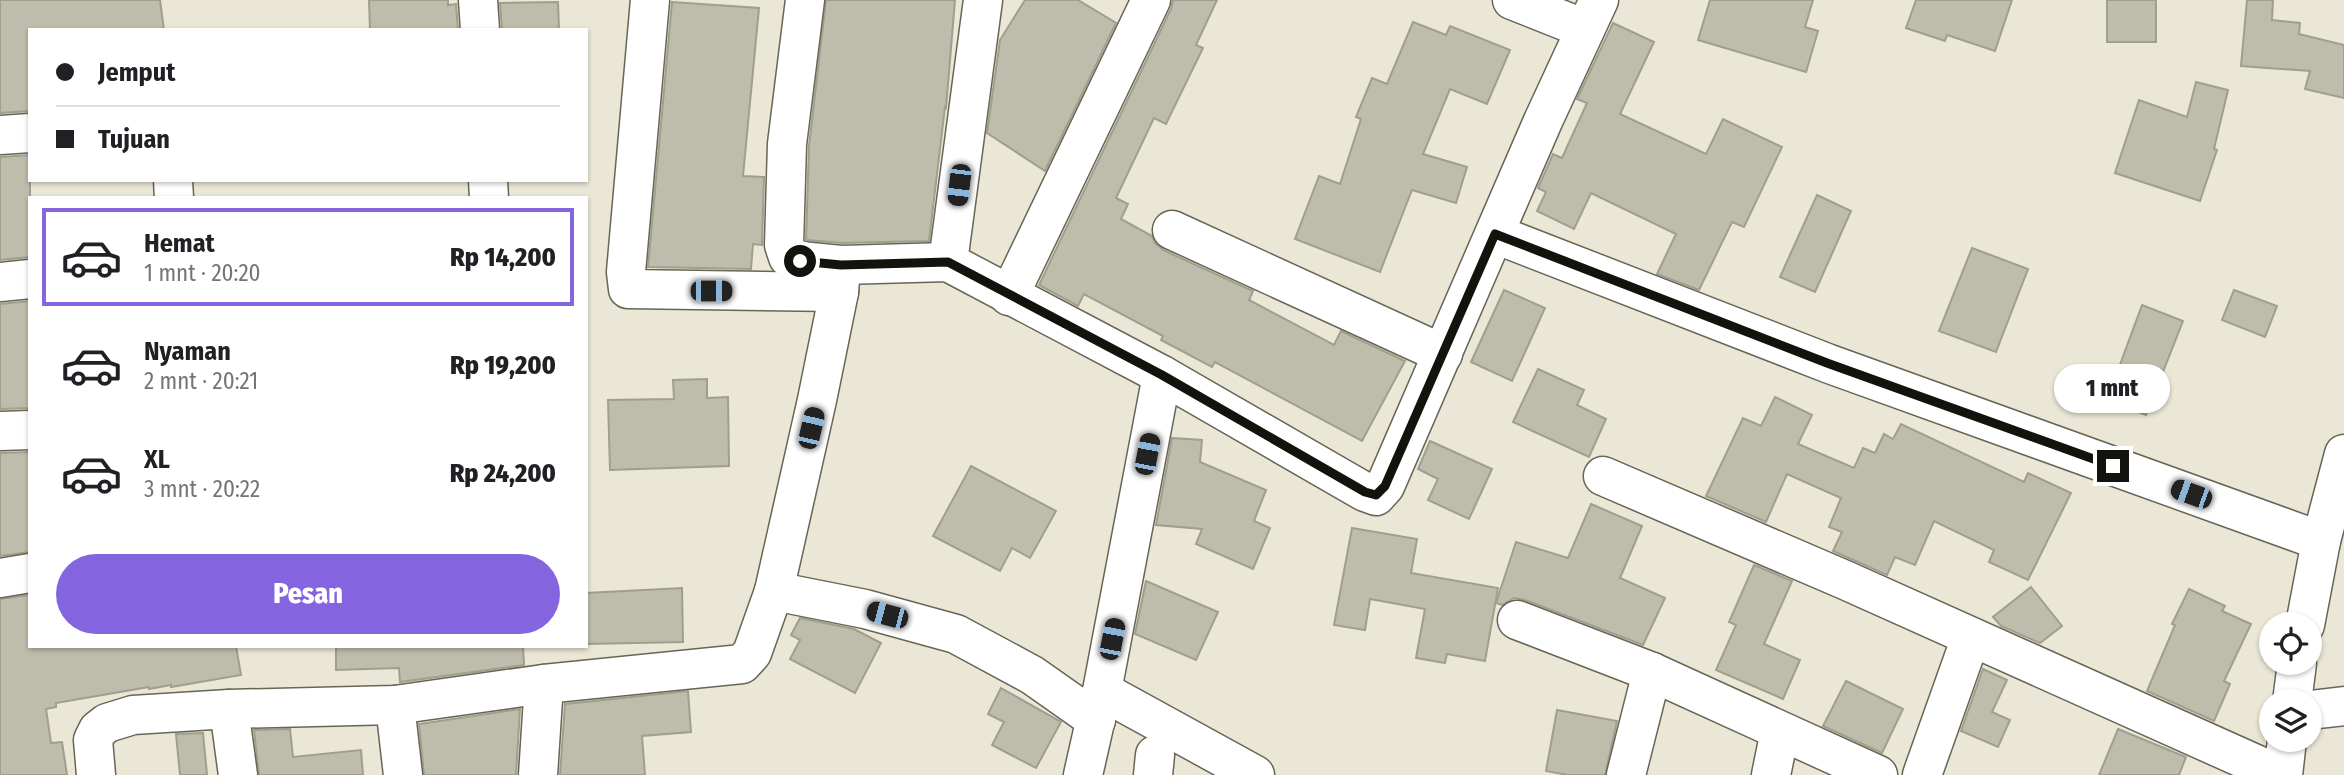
<!DOCTYPE html>
<html lang="id">
<meta charset="utf-8">
<style>
body{margin:0;font-family:"Fira Sans Condensed",sans-serif;background:#f6f6f6;color:#202124;height:100vh;display:flex;flex-direction:column;font-size:26px;white-space:nowrap}
*{box-sizing:border-box;margin:0}
p{font-size:23px;color:#757577}
.icon{flex:none;width:38px;height:38px;fill:none;stroke:currentColor;stroke-width:2;stroke-linecap:round;stroke-linejoin:round}
.map{position:relative;flex:1;overflow:hidden}
.panel{position:absolute;left:28px;top:196px;width:560px;height:452px;display:flex;flex-direction:column;background:#fff;border-radius:0px;box-shadow:0 2px 5px #0004}
.panel>*{flex:none}
.hud{position:absolute;left:28px;top:28px;width:560px;height:154px;border-radius:0px;box-shadow:0 2px 5px #0004;display:grid;align-content:center;height:154px;padding:0 28px;background:#fff}
.fabs{position:absolute;left:2259px;top:612px;display:grid;gap:14px}
.fabs a{display:grid;place-items:center;width:63px;height:63px;border-radius:50%;background:#fff;box-shadow:0 2px 5px #0004;font-size:35px}
.end{position:absolute;width:32px;height:32px;margin:-16px;border:9px solid #13120c;background:#fff;box-shadow:0 0 0 4px #fff}
.from{border-radius:50%}
.bubble{position:absolute;height:49px;border-radius:24px;background:#fff;box-shadow:0 2px 5px #0004;font-size:23px;font-weight:800;line-height:49px;text-align:center}
.car{position:absolute;width:21px;height:42px;margin:-21px -10px;border-radius:9px;box-shadow:0 0 5px 2px #0007;background:linear-gradient(#222 24%,#8ab4d8 0 40%,#222 0 76%,#8ab4d8 0 86%,#222 0)}
.hud b{display:flex;align-items:center;gap:24px;height:66px;font-size:26px}
.hud b+b{border-top:2px solid #e0e0e0}
.hud i{width:18px;height:18px;background:#202124}
ul{padding:12px 0 0;list-style:none}
li{display:flex;align-items:center;gap:21px;height:98px;margin:0 14px 10px;padding:0 14px;border:4px solid transparent;border-radius:0px}
li div{flex:1}
li b{display:block;font-size:26px}
li em{font-style:normal;font-weight:800}
li.on{border-color:#8564e0}
li>.icon{width:63px;height:63px;stroke-width:1.5}
.primary-button{display:flex;gap:14px;margin-top:auto;padding:14px 28px}
.primary-button a{flex:1;height:80px;border-radius:42px;background:#8564e0;color:#fff;font-size:28px;font-weight:800;line-height:80px;text-align:center}
.map>svg:first-child{display:block}
</style>
<div class="map">
<svg width="2344" height="775" viewBox="0 0 2344 775">
<rect width="100%" height="100%" fill="#eae7d6"/>
<g fill="#bebcab" stroke="#a09e8d" stroke-width="2">
<polygon points="0,0 160,0 164,30 30,30 30,111 0,113"/>
<polygon points="369,0 448,0 448,5 456,4 458,30 370,30"/>
<polygon points="826,0 955,0 946,108 945,107 929,241 842,243 806,240 809,146"/>
<polygon points="1025,0 1078,0 1116,23 1045,171 987,133 1000,40"/>
<polygon points="1173,0 1217,0 1196,45 1203,48 1166,124 1154,118 1116,198 1128,204 1121,219 1152,236 1155,243 1163,250 1253,291 1249,300 1334,345 1341,331 1405,361 1362,441 1215,362 1212,367 1161,340 1163,336 1084,294 1078,306 1039,285 1171,9"/>
<polygon points="1710,0 1813,0 1805,27 1818,31 1806,72 1698,40"/>
<polygon points="1916,0 2012,0 1995,51 1947,35 1945,41 1906,28"/>
<rect x="2107" y="0" width="49" height="42"/>
<polygon points="2247,0 2273,0 2272,20 2300,23 2299,34 2344,45 2344,98 2305,89 2310,71 2241,66"/>
<polygon points="558,2 559,30 502,30 500,3"/>
<polygon points="672,2 759,8 743,176 764,177 762,245 753,244 751,269 648,267"/>
<polygon points="1413,22 1446,35 1450,26 1510,50 1487,104 1450,89 1423,154 1467,167 1456,203 1412,190 1380,272 1295,239 1319,176 1340,184 1361,119 1356,117 1372,78 1387,84"/>
<polygon points="1613,23 1654,42 1620,114 1706,154 1723,119 1782,147 1744,227 1732,222 1699,290 1657,274 1676,234 1591,193 1574,229 1537,211 1546,192 1538,188 1553,154 1562,158 1587,103 1577,99"/>
<polygon points="2196,82 2228,90 2214,149 2217,150 2200,201 2115,173 2139,100 2187,117"/>
<polygon points="30,155 30,257 0,260 0,157"/>
<polygon points="1817,195 1851,211 1815,292 1780,277"/>
<polygon points="1972,248 2028,269 1996,352 1939,331"/>
<polygon points="1504,290 1545,308 1512,381 1471,362"/>
<polygon points="2234,290 2277,306 2265,337 2222,320"/>
<polygon points="30,301 30,408 0,409 0,304"/>
<polygon points="2142,305 2183,321 2146,415 2107,400"/>
<polygon points="1538,369 1584,390 1577,405 1606,419 1589,457 1513,422"/>
<polygon points="707,379 707,398 728,397 729,466 610,470 608,400 674,399 673,380"/>
<polygon points="1775,397 1812,415 1798,444 1854,468 1863,448 1875,453 1884,434 1893,439 1901,424 2024,482 2028,473 2071,493 2028,580 1989,562 1994,550 1934,521 1915,565 1895,557 1887,575 1833,551 1842,532 1829,527 1841,498 1787,474 1766,522 1706,496 1743,418 1761,426"/>
<polygon points="1172,438 1202,440 1200,462 1266,490 1254,521 1270,528 1253,569 1196,544 1202,529 1156,525"/>
<polygon points="1430,441 1492,469 1469,519 1428,500 1438,479 1418,469"/>
<polygon points="30,452 30,552 0,556 0,453"/>
<polygon points="971,466 1056,511 1030,558 1012,548 1000,571 933,536"/>
<polygon points="1591,504 1642,526 1620,578 1665,598 1643,645 1525,600 1514,598 1502,605 1496,603 1516,542 1568,558"/>
<polygon points="1352,528 1417,539 1411,573 1498,588 1485,661 1447,654 1445,663 1416,658 1425,609 1370,599 1365,630 1334,625"/>
<polygon points="1754,565 1792,581 1764,644 1800,660 1783,699 1716,670 1736,625 1729,622"/>
<polygon points="1146,581 1218,612 1196,660 1135,634"/>
<polygon points="2031,587 2062,626 2040,643 2001,626 1993,617"/>
<polygon points="682,588 683,642 586,644 586,593"/>
<polygon points="2189,589 2225,606 2222,611 2251,624 2224,681 2230,684 2214,721 2147,691 2175,625 2172,624"/>
<polygon points="30,595 30,646 236,646 241,675 171,687 171,685 149,689 149,687 56,703 56,707 46,709 51,743 62,742 67,775 0,775 0,599"/>
<polygon points="800,618 854,629 881,643 855,693 790,659 800,640 791,635"/>
<polygon points="336,646 523,646 524,665 400,682 399,668 336,670"/>
<polygon points="1983,669 2007,680 1992,712 2010,720 1998,747 1961,731"/>
<polygon points="1846,681 1903,709 1882,753 1823,726"/>
<polygon points="1001,688 1061,722 1036,768 992,745 1004,722 988,714"/>
<polygon points="688,691 691,732 642,736 645,775 560,775 565,704"/>
<polygon points="520,709 516,775 424,775 419,724"/>
<polygon points="1557,710 1617,721 1605,775 1568,775 1546,771"/>
<polygon points="290,729 293,757 361,750 363,775 259,775 254,730"/>
<polygon points="2118,729 2186,757 2179,775 2099,775"/>
<polygon points="203,733 207,775 180,775 176,734"/>
</g>
<g fill="none" stroke-linecap="round" stroke-linejoin="round">
<defs>
<g id="minor">
<polyline points="478,0 480,30"/>
<polyline points="650,0 626,272 628,289 839,292"/>
<polyline points="805,0 787,144 784,245 788,257 800,261 841,265 948,262 1162,375 1365,492 1376,496 1385,486 1543,121 1599,0"/>
<polyline points="1512,0 1585,29"/>
<polyline points="0,135 30,133"/>
<polyline points="173,180 174,198"/>
<polyline points="488,180 489,198"/>
<polyline points="1172,230 1443,354"/>
<polyline points="1495,234 1827,363 2321,541"/>
<polyline points="948,262 983,0"/>
<polyline points="0,282 30,279"/>
<polyline points="1009,296 1151,0"/>
<polyline points="0,431 30,430"/>
<polyline points="1603,476 1845,580 2280,775"/>
<polyline points="0,578 30,573"/>
<polyline points="774,591 817,400 839,292 841,267"/>
<polyline points="1517,620 1652,672 1878,775"/>
<polyline points="2305,625 2321,541 2344,454"/>
<polyline points="1102,691 1255,775"/>
<polyline points="2292,702 2297,663"/>
<polyline points="395,705 403,775"/>
<polyline points="229,709 238,775"/>
<polyline points="2310,710 2344,706"/>
<polyline points="96,775 93,740 98,730 107,723 133,715 229,709 395,705 544,684 742,664 752,653 774,591 865,609 956,634 1032,675 1096,720"/>
<polyline points="538,775 544,684"/>
<polyline points="1083,775 1102,691 1162,375"/>
<polyline points="1153,775 1155,755"/>
<polyline points="1626,775 1652,672"/>
<polyline points="1771,775 1780,731"/>
<polyline points="1922,775 1971,637"/>
<polyline points="2283,775 2287,740"/>
</g>
</defs>
<use href="#minor" stroke="#686556" stroke-width="41"/>
<use href="#minor" stroke="#fff" stroke-width="38"/>
</g>
<g fill="none" stroke-linecap="round" stroke-linejoin="round">
<polyline stroke="#13120c" stroke-width="9" points="800,261 841,265 948,262 1162,375 1365,492 1376,495 1385,486 1495,234 1827,363 2113,466"/>
</g>
</svg>
<div class="fabs">
<a><svg class="icon" aria-label="locate" viewBox="0 0 24 24"><circle cx="12" cy="12" r="6"/><path d="M12 2v4M12 18v4M2 12h4M18 12h4"/></svg></a>
<a><svg class="icon" aria-label="layers" viewBox="0 0 24 24"><path d="M12 4l9 5-9 5-9-5zM3 14l9 5 9-5"/></svg></a>
</div>
<i class="end from" style="left:800px;top:261px"></i>
<i class="end" style="left:2113px;top:466px"></i>
<div class="bubble" style="left:2054px;top:364px;width:116px">1 mnt</div>
<i class="car" style="left:959px;top:185px;rotate:187deg"></i>
<i class="car" style="left:711px;top:291px;rotate:90deg"></i>
<i class="car" style="left:811px;top:428px;rotate:13deg"></i>
<i class="car" style="left:1147px;top:454px;rotate:11deg"></i>
<i class="car" style="left:2191px;top:494px;rotate:290deg"></i>
<i class="car" style="left:887px;top:615px;rotate:285deg"></i>
<i class="car" style="left:1112px;top:639px;rotate:11deg"></i>
<div class="hud">
<b><i class="from"></i>Jemput</b>
<b><i></i>Tujuan</b>
</div>
<section class="panel">
<ul>
<li class="on"><svg class="icon" aria-label="car" viewBox="0 0 24 24"><path d="M5 17H2v-5l4-1 3-4h7l3 4 3 1v5h-3M9 17h6M6 11h13"/><circle cx="7" cy="17" r="2"/><circle cx="17" cy="17" r="2"/></svg><div><b>Hemat</b><p>1 mnt · 20:20</p></div><em>Rp 14,200</em></li>
<li><svg class="icon" aria-label="car" viewBox="0 0 24 24"><path d="M5 17H2v-5l4-1 3-4h7l3 4 3 1v5h-3M9 17h6M6 11h13"/><circle cx="7" cy="17" r="2"/><circle cx="17" cy="17" r="2"/></svg><div><b>Nyaman</b><p>2 mnt · 20:21</p></div><em>Rp 19,200</em></li>
<li><svg class="icon" aria-label="car" viewBox="0 0 24 24"><path d="M5 17H2v-5l4-1 3-4h7l3 4 3 1v5h-3M9 17h6M6 11h13"/><circle cx="7" cy="17" r="2"/><circle cx="17" cy="17" r="2"/></svg><div><b>XL</b><p>3 mnt · 20:22</p></div><em>Rp 24,200</em></li>
</ul>
<div class="primary-button"><a>Pesan</a></div>
</section>
</div>
